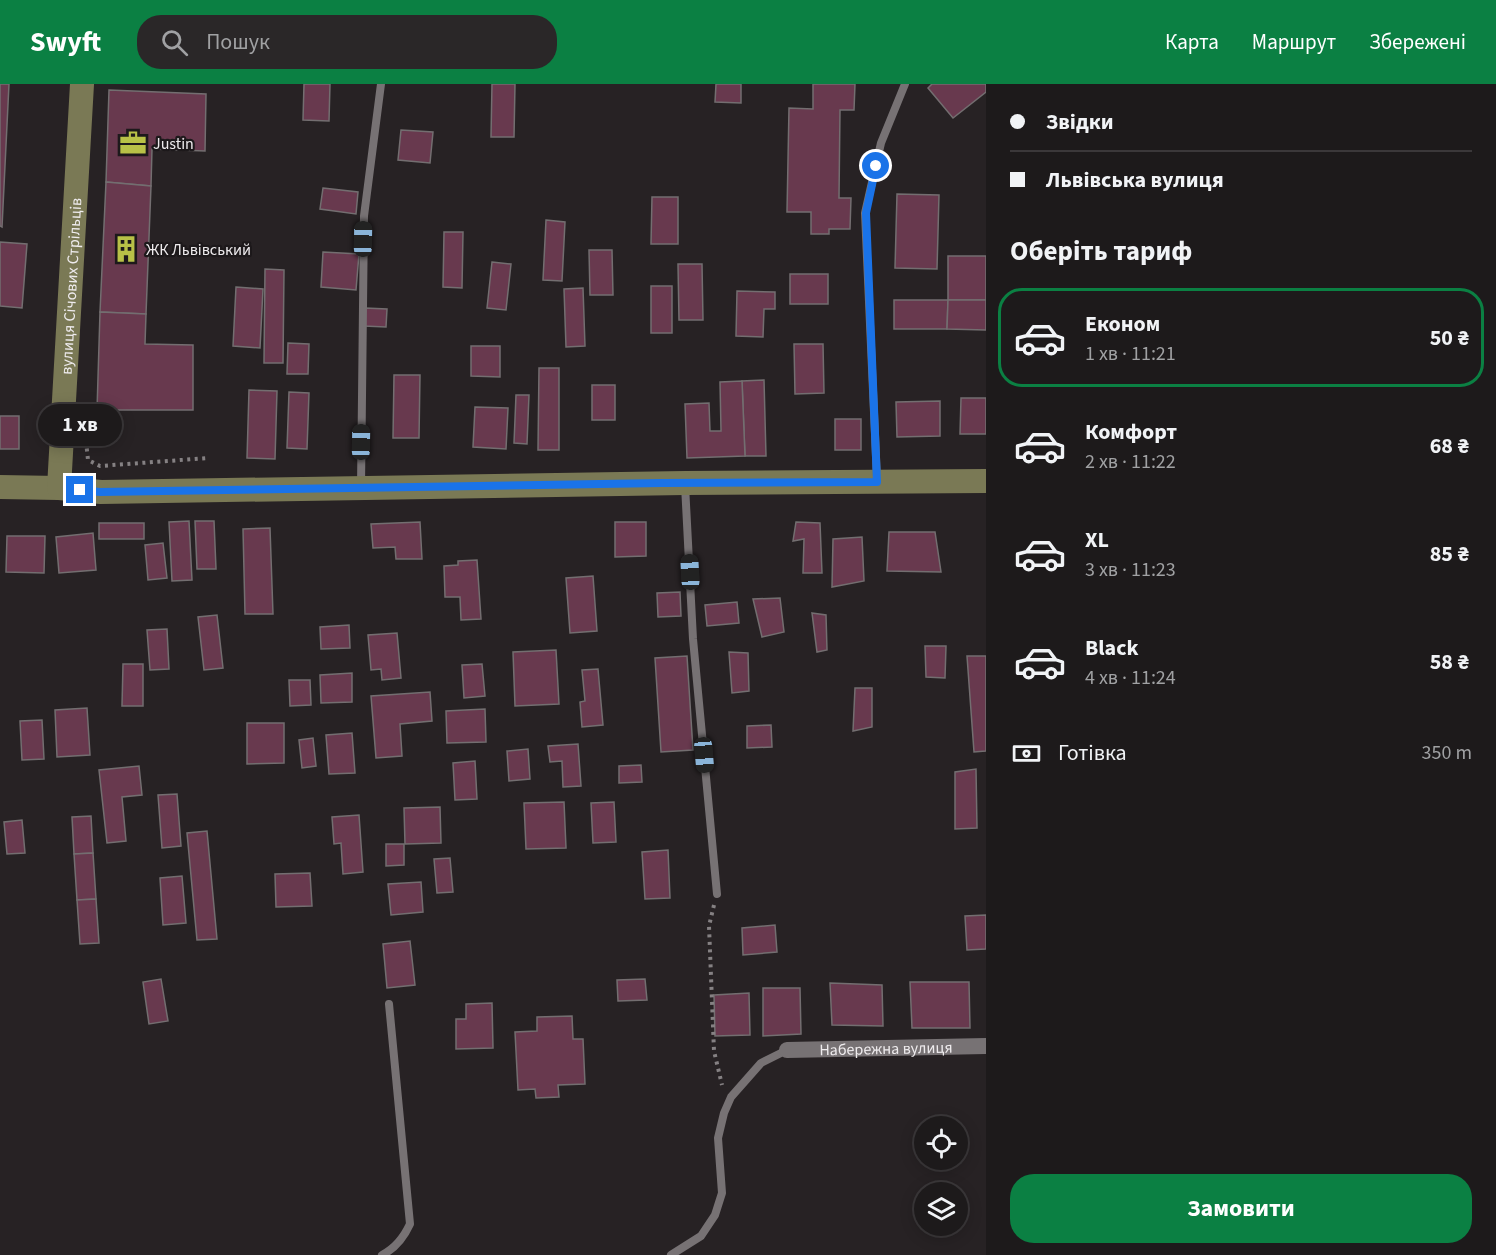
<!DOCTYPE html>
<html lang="uk">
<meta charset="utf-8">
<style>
body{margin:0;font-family:"Source Sans 3",sans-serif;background:#2a2728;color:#f1f3f6;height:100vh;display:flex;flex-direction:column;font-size:22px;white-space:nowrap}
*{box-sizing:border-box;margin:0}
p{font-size:20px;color:#a0a1a3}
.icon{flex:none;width:33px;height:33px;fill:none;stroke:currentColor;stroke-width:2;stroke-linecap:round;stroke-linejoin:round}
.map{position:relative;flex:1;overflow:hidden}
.details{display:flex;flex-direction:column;background:#1d1a1b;width:510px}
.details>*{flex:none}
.hud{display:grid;align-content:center;height:132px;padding:0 24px;background:#1d1a1b}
.fabs{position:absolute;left:914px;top:1032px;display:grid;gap:12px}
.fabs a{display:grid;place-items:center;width:54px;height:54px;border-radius:50%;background:#1d1a1b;box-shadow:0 3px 15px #0003,0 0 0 2px #3b383a;font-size:30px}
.end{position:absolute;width:27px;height:27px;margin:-14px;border:8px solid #1a73e8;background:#fff;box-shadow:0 0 0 3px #fff}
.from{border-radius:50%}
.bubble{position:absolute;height:42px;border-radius:21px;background:#1d1a1b;box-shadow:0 3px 15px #0003,0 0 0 2px #3b383a;font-size:20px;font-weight:700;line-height:42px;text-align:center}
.car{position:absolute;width:18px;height:36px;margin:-18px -9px;border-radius:8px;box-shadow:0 0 4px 2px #0007;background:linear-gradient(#222 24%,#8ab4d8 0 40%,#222 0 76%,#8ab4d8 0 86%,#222 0)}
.hud b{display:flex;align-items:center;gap:21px;height:57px;font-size:22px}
.hud b+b{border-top:2px solid #3b383a}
.hud i{width:15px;height:15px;background:#f1f3f6}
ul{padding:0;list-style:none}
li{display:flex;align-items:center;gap:18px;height:99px;margin:0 12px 9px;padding:0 12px;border:3px solid transparent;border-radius:24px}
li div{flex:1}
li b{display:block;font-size:22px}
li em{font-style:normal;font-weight:700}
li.selected{border-color:#0b8043}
li>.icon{width:54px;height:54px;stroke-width:1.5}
h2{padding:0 24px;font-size:27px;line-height:72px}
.pay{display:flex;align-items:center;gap:15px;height:66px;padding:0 24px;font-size:22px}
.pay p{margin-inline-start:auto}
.button{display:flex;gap:12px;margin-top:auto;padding:12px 24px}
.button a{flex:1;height:69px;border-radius:24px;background:#0b8043;color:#fff;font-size:24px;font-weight:700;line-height:69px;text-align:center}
header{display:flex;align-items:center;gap:36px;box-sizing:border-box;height:84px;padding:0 30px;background:#0b8043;color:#fff}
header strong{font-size:28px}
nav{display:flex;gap:33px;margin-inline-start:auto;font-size:21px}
.search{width:420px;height:54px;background:#2a2728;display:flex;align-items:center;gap:15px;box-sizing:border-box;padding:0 21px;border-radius:24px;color:#a0a1a3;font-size:22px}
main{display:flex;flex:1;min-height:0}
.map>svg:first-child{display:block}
</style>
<header>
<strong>Swyft</strong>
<div class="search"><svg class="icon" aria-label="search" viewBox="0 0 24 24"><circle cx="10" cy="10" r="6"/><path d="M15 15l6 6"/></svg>Пошук</div>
<nav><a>Карта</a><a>Маршрут</a><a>Збережені</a></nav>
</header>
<main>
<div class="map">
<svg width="986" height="1171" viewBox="0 0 986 1171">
<rect width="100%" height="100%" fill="#272224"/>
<g fill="#68394e" stroke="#736e70" stroke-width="1.5">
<polygon points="0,0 9,0 2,143 0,142"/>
<polygon points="304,0 330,0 329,37 303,36"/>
<polygon points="492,0 515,0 514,53 491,53"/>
<polygon points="716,0 741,0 741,19 715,18"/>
<polygon points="813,0 855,0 854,26 840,26 839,114 851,114 850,145 829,145 829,150 811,150 811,128 787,128 789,24 813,25"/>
<polygon points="932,0 986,0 986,8 953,34 928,4"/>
<polygon points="109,6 206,10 205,67 152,65 151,102 106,98"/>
<polygon points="401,46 433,48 430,79 398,76"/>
<polygon points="106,98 151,102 146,230 100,228"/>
<polygon points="323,104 358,108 356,130 320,125"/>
<polygon points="897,110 939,111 937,185 895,184"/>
<polygon points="652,113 678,113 678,160 651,160"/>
<polygon points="546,136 565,138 562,197 543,196"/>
<polygon points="444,148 463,148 462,204 443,203"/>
<polygon points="0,158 27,160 22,224 0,222"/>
<polygon points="589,166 612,166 613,211 590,211"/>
<polygon points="323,168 359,170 356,206 321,203"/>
<rect x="948" y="172" width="38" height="44"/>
<polygon points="492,178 511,180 506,226 487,224"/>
<polygon points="678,180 702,180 703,236 679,236"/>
<polygon points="265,185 284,186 283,279 264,279"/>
<rect x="790" y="190" width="38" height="30"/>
<rect x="651" y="202" width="21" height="47"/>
<polygon points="236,203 263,205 260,264 233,262"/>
<polygon points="583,204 585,262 566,263 564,205"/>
<polygon points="737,207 775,208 775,225 764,225 763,253 736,252"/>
<polygon points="894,216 948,216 947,245 894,245"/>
<polygon points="948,216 986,216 986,246 947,245"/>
<polygon points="365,224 387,225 386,243 364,242"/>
<polygon points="100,228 146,230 145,260 193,261 193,326 97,326"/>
<polygon points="288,259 309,260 308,290 287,290"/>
<polygon points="794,260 823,260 824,309 795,310"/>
<polygon points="471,262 500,262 500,293 471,292"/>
<polygon points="539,284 559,284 559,366 538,366"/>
<polygon points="394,291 420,291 419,354 393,354"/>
<polygon points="764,296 766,372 745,372 742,297"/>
<polygon points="742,297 745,372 687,374 685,320 709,319 710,347 721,347 720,298"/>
<rect x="592" y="301" width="23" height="35"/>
<polygon points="249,306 277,307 275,375 247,374"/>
<polygon points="289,308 309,309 307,365 287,364"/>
<polygon points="516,311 529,311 527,360 514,359"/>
<polygon points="961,314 986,314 986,350 960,350"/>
<polygon points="940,317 940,352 897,353 896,318"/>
<polygon points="475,323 508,324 506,365 473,363"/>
<rect x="0" y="332" width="19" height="33"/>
<rect x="835" y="335" width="26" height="31"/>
<polygon points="189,437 192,496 172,497 169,438"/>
<polygon points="195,437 214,437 216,485 197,485"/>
<polygon points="420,438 422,475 396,475 395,463 373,464 371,440"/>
<polygon points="615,438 646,438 646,472 615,473"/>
<polygon points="796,438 820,439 822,489 803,489 804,455 793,457"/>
<rect x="99" y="439" width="45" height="16"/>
<polygon points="270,444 273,530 245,530 243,445"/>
<polygon points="889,448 935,448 941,488 887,487"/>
<polygon points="93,449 96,486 59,489 56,453"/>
<polygon points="7,452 45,452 44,489 6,488"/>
<polygon points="862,453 864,497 832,503 833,455"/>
<polygon points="163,459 167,494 148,496 145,461"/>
<polygon points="477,476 481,535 461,536 460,513 445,513 444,482 458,481 458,477"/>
<polygon points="593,492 597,547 570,549 566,494"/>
<polygon points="680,508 681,532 658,533 657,509"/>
<polygon points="780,514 784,548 762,553 753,515"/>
<polygon points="737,518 739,539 707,542 705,521"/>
<polygon points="812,529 826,531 827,566 817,568"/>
<polygon points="217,531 223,584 204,586 198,533"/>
<polygon points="349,541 350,564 321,565 320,543"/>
<polygon points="167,545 169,585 150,586 147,546"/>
<polygon points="397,549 401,594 382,596 381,585 371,586 368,551"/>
<polygon points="925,562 946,562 945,594 926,593"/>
<polygon points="556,566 559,620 515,622 513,568"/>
<polygon points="729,568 748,569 749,607 732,609"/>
<polygon points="687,572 693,666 661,668 655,574"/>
<polygon points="967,572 986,572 986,667 974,668"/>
<polygon points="123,580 143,580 143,622 122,622"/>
<polygon points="482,580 485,612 464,614 462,581"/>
<polygon points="598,585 603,641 582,643 580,618 585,617 582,586"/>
<polygon points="352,589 352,618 321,619 320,591"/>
<polygon points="289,596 310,596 311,621 290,622"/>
<polygon points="855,604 872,604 872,643 853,647"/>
<polygon points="430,608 432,637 400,640 402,672 376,674 371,612"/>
<polygon points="87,624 90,671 57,673 55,626"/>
<polygon points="485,625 486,658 447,659 446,627"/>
<polygon points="42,636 44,675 22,676 20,637"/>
<polygon points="247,639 284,639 284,679 247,680"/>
<polygon points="771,641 772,663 747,664 747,642"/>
<polygon points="352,649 355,689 329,690 326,651"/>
<polygon points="313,654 316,682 302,684 299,656"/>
<polygon points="578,660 581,702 563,703 562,677 550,678 548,662"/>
<polygon points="528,665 530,695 509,697 507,667"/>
<polygon points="475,677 477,715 455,716 453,679"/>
<polygon points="641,681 642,698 619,699 619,682"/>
<polygon points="139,682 142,711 122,713 126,757 107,759 99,686"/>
<polygon points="976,685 977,744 955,745 955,688"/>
<polygon points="177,710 181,762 162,764 158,711"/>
<polygon points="564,718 566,764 526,765 524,719"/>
<polygon points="614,718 616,758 593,759 591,719"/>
<polygon points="440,723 441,759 405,760 404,724"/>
<polygon points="359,731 363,788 343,790 341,759 334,760 332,733"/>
<polygon points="91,732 93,769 74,770 72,733"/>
<polygon points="22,736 25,769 7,770 4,738"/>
<polygon points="207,747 217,855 197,856 187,749"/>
<polygon points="386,760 404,760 404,781 386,782"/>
<polygon points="668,766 670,814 645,815 642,768"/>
<polygon points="93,769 96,815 77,816 74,770"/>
<polygon points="450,774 453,808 437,809 434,775"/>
<polygon points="310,789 312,822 276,823 275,790"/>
<polygon points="182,792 186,839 163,841 160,794"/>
<polygon points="421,798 423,828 391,831 388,800"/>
<polygon points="96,815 99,859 80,860 77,816"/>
<polygon points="986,831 986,865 967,866 965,832"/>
<polygon points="775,841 777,868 743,871 742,844"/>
<polygon points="410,857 415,901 387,904 383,860"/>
<polygon points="161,895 168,937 149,940 143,898"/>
<polygon points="645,895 647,916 618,917 617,896"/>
<polygon points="910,898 969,898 970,944 912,944"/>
<polygon points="830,899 882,901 883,942 832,941"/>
<polygon points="763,904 800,904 801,950 763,952"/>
<polygon points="749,909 750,951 715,952 714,911"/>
<polygon points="492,919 493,964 456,965 456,935 466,935 466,920"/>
<polygon points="572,932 573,955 583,955 585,1000 558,1001 559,1013 536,1014 535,1005 518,1006 515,948 537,947 537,933"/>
</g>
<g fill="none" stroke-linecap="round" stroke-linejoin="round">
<g stroke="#858183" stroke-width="4" stroke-dasharray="3 4.5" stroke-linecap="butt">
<polyline points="86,357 88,376 100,382 208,374"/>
<polyline points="714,821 709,842 714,967 722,1001"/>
</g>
<g stroke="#777274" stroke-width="8">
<polyline points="877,395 865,129 881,59 905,0"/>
<polyline points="685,401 693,555 717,810"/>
<polyline points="361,403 364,132 381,0"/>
<path d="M382,1171C396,1164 404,1153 410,1140L389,920"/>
<polyline points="671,1171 701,1152 715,1131 722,1109 718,1054 724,1029 731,1013 761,979 787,966"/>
</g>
<path stroke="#777274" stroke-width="16" id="s1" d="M787,966L986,962"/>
<g stroke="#7a7955" stroke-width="24">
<polyline points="0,403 59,404 101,408 685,399 986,397"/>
<path id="s2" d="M59,404L82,0"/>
</g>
</g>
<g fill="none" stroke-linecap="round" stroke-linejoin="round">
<polyline stroke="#1a73e8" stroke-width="8" points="80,406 100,408 662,399 877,398 866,129 876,82"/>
</g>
<defs>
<symbol id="office-bare" viewBox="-9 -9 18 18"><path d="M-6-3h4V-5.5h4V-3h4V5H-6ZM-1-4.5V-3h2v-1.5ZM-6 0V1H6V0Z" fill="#b8c147" stroke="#1d191b" stroke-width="2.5" paint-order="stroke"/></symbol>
<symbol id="building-bare" viewBox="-9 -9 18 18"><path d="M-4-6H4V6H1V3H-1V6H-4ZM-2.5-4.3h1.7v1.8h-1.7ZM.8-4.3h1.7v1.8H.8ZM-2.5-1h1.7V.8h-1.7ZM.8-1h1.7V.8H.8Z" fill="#b8c147" stroke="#1d191b" stroke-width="2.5" paint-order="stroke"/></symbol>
</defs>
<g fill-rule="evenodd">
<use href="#office-bare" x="114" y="40" width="38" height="38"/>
<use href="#building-bare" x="107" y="146" width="38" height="38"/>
</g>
<g text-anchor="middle" stroke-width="4.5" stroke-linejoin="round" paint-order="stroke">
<g font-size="16" fill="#eeebed" stroke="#1d191b" text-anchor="start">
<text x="153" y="65">Justin</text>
<text x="146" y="171">ЖК Львівський</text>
</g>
<g font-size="16" fill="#eeebed" stroke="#1d191b">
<text dy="6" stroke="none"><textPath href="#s2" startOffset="202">вулиця Січових Стрільців</textPath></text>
<text dy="6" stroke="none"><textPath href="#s1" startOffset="99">Набережна вулиця</textPath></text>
</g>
</g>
</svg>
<div class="fabs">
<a><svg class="icon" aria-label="locate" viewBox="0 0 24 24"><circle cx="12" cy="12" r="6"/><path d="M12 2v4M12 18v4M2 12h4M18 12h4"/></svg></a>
<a><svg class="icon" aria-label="layers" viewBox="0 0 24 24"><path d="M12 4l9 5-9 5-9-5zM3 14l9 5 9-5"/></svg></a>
</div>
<i class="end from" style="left:876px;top:82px"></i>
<i class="end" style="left:80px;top:406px"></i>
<div class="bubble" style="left:38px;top:320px;width:84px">1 хв</div>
<i class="car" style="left:363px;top:155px;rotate:1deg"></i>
<i class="car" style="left:361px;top:358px;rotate:1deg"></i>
<i class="car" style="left:690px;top:488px;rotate:357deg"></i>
<i class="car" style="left:704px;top:671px;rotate:175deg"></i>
</div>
<section class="details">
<div class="hud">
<b><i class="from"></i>Звідки</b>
<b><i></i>Львівська вулиця</b>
</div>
<h2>Оберіть тариф</h2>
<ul>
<li class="selected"><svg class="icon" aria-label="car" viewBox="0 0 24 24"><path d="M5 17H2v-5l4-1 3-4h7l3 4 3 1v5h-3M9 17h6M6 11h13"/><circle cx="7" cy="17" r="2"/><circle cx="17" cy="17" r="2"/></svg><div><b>Економ</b><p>1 хв · 11:21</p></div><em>50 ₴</em></li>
<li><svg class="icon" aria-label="car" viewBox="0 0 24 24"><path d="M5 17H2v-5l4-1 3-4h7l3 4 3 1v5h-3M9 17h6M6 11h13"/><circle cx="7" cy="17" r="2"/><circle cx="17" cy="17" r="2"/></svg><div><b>Комфорт</b><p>2 хв · 11:22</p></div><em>68 ₴</em></li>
<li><svg class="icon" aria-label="car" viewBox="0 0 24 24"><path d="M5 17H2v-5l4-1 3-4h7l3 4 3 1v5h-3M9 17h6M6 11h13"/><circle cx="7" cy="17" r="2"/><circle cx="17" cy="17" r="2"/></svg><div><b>XL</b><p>3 хв · 11:23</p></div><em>85 ₴</em></li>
<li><svg class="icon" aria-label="car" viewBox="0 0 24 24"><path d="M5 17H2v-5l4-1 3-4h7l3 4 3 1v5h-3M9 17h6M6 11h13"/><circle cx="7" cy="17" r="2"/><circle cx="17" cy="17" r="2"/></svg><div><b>Black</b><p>4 хв · 11:24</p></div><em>58 ₴</em></li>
</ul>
<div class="pay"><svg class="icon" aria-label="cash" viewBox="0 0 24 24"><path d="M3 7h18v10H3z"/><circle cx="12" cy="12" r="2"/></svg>Готівка<p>350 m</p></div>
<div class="button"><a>Замовити</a></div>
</section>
</main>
